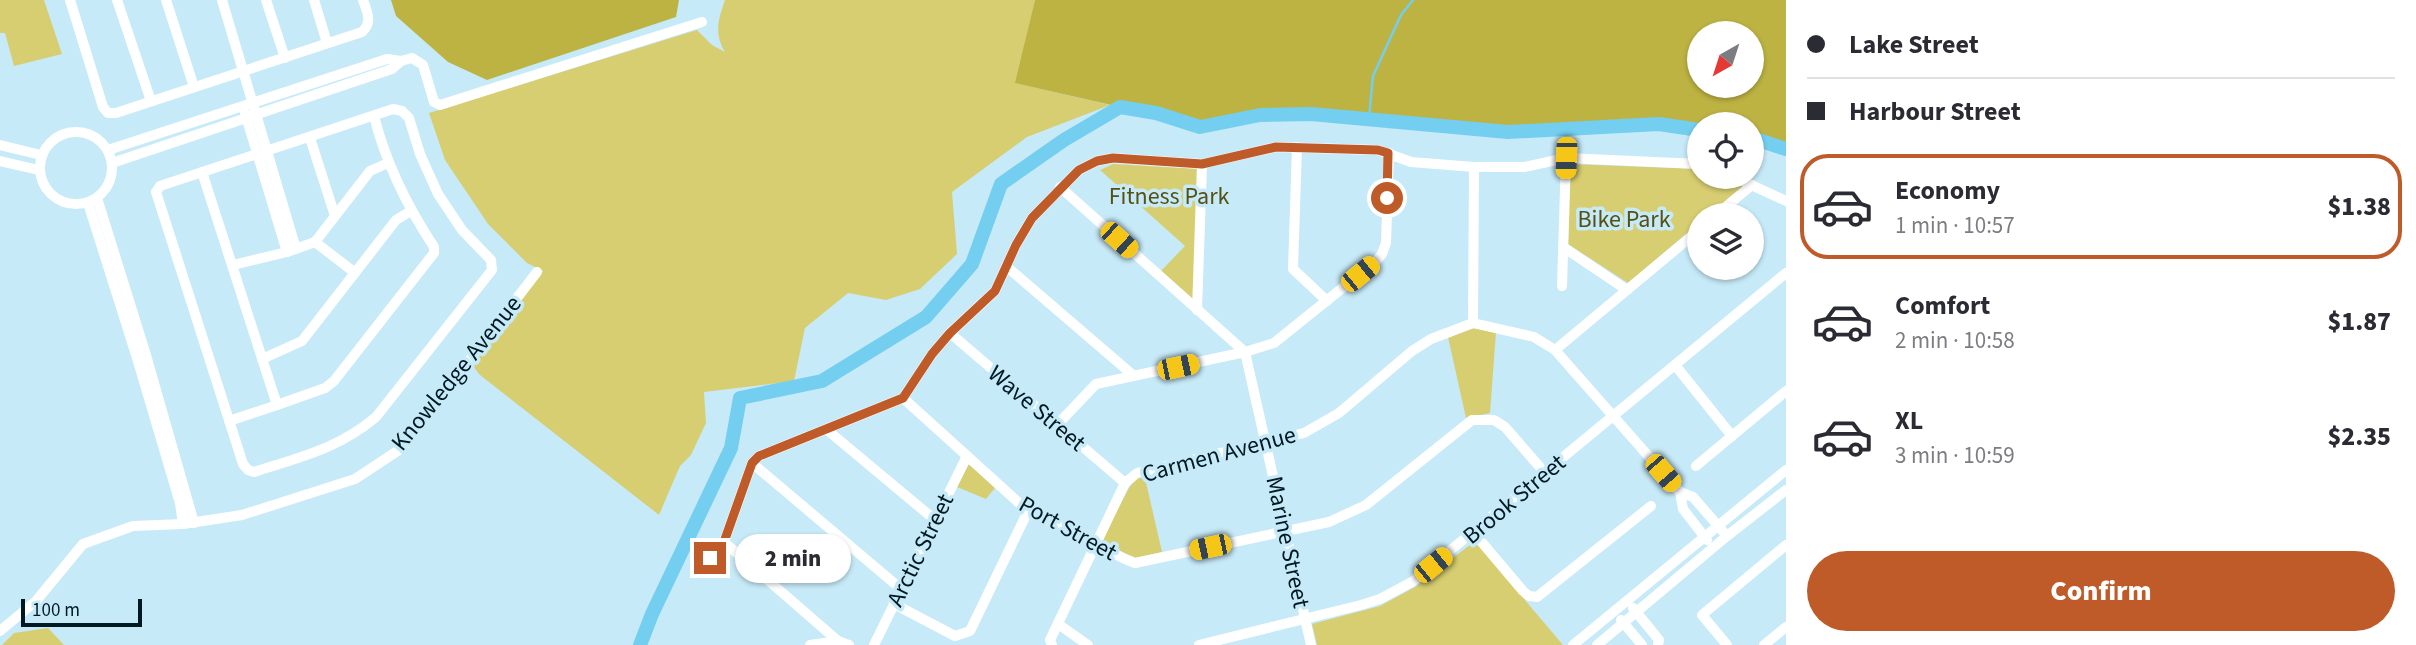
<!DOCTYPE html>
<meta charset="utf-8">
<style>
body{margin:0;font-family:"Source Sans 3",sans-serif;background:#f2f2f3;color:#2b2b33;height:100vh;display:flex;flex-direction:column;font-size:26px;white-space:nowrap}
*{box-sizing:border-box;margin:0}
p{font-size:23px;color:#7c7c81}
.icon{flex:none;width:38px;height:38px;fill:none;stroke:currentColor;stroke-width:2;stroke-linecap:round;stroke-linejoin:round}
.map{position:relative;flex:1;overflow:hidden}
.details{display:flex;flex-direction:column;background:#fff;width:630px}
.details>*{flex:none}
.top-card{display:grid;align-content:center;height:154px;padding:0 21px;background:#fff}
.needle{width:46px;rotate:219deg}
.controls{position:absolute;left:1687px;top:21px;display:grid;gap:14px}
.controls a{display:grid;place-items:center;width:77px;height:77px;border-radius:50%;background:#fff;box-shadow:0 2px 5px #0004;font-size:35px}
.scale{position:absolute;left:21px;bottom:18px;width:121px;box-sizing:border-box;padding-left:7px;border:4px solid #001923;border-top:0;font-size:19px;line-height:24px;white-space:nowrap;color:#001923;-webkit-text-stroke:5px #c7eaf8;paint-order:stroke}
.end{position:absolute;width:32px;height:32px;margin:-16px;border:9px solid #bf5a29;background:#fff;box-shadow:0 0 0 4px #fff}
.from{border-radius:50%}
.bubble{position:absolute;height:49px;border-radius:24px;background:#fff;box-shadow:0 2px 5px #0004;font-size:23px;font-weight:800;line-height:49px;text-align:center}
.car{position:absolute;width:21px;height:42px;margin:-21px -10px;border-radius:9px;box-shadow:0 0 5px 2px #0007;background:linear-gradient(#f5c518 24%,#345 0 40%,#f5c518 0 76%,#345 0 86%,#f5c518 0)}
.top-card b{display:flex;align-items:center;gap:24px;height:66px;font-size:26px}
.top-card b+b{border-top:2px solid #e1e1e2}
.top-card i{width:18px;height:18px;background:#2b2b33}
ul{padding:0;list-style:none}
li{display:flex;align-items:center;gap:21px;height:105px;margin:0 14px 10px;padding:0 7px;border:4px solid transparent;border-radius:28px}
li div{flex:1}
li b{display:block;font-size:26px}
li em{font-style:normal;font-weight:800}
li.selected{border-color:#bf5a29}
li>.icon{width:63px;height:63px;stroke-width:1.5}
.cta{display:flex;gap:14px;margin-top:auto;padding:14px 21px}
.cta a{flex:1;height:80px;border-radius:42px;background:#bf5a29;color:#fff;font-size:28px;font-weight:800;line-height:80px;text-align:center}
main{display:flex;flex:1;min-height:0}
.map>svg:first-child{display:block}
</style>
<main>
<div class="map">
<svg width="1786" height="645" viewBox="0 0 1786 645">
<rect width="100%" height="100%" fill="#c7eaf8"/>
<g fill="#d7ce71">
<polygon points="0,0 44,0 62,54 14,66 5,33 0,33"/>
<path d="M725,0H1035L1016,83L1110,105L1027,137L952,192L957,254L920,289L886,300L848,293L805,328L794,381L704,392L706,423L691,455L680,466L659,515L480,375L472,365L543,271L527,263L488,224L445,160L429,113L697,30L712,45L725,52C714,34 718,20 725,0Z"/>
<polygon points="1113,164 1197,169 1195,305 1160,272 1185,246 1100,170"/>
<polygon points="1570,164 1699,169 1699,177 1721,177 1743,186 1709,215 1699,215 1699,223 1628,283 1568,244"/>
<polygon points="1472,328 1496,332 1490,413 1466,418 1448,337"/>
<polygon points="969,464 995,488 986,499 957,487"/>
<polygon points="1137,478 1145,478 1162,552 1136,558 1100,542 1129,488"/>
<polygon points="1475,541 1563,645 1317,645 1312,624 1380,606 1415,587"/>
<polygon points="48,628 64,645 2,645 14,633"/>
</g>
<g fill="#bdb342" fill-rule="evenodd">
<polygon points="391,0 679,0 676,17 487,80 448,62 396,16"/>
<path d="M1035,0H1786V149L1752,138V124H1699V130L1659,124L1508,132L1311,114L1260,115L1200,127L1156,113L1120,107L1015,83ZM1752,33V86H1699V33Z"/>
</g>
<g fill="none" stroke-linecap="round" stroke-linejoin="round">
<polyline stroke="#73cef0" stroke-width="2.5" points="1369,118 1373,76 1401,15 1413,0"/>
<g stroke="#73cef0" stroke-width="14">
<polyline points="1752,138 1786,149"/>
<polyline points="640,645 652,614 731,448 740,398 822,381 926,317 972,264 1001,184 1064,140 1120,107 1156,113 1200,127 1260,115 1311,114 1508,132 1659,124 1699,130"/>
</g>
<g stroke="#fff" stroke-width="10">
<path d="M70,0L103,107L108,113H116L362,32C373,22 367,12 363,0"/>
<polyline points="117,0 151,101"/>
<polyline points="166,0 194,87"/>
<polyline points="222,0 296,249"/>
<polyline points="266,0 285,58"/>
<polyline points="314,0 327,43"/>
<path d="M393,109L402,111L409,118L420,154L438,194L462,230L491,260L492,270L376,417C338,449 300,457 254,472L248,470L243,464L156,192L160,186Z"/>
<polyline points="245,113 287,252"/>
<circle cx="76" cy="168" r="36"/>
<polyline points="310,138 335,216"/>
<polyline points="0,145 41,155"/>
<polyline points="1297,147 1293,269 1327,301"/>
<polyline points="108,150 387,59 401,61 412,58 423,65 434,102 440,105 702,22"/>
<polyline points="0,161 39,170"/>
<polyline points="112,163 392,69 401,61"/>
<path d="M202,172L277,405L325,388L334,381L434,253V247C407,206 386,164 374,116"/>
<polyline points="1734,177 1786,201"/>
<polyline points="1060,187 1245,352 1311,645"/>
<polyline points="97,198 146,355 194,523"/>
<polyline points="88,203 137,358 180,503 183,524"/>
<polyline points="1716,215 1752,185"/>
<polyline points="315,242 354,272"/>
<polyline points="1563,247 1627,290"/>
<polyline points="233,265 287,252 315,242 370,171 388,163"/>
<polyline points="1006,266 1134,376"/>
<polyline points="1562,286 1566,158"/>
<polyline points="1197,310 1202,164"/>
<polyline points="1473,323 1474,167"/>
<polyline points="950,333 1125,483"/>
<polyline points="1555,350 1699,230"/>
<polyline points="262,359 302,341 396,220 411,211"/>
<polyline points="1675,365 1732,436"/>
<polyline points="903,398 1028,511 1127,560 1135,563 1329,522 1366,505 1472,420 1494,420 1505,427 1545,473"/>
<polyline points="229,421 277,405"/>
<polyline points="1057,425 1096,384 1245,352 1274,343 1376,261 1382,254 1386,243 1389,153"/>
<polyline points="826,429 935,520"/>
<polyline points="752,463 901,589"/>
<polyline points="1696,466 1786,391"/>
<polyline points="1680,492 1683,509 1707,540"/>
<polyline points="1474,533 1523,591 1529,596 1537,597 1651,506"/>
<polyline points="724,542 838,641"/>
<polyline points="710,558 724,542 752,463 759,456 903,398 932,354 950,333 995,291 1016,245 1032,218 1079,170 1097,161 1113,158 1202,164 1276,147 1378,150 1411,162 1474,167 1524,167 1566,158 1699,164"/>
<polyline points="894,604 955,636 970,631 1028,511"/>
<polyline points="1633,608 1659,640 1658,645"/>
<polyline points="1621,620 1642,645"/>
<polyline points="1058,624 1088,645"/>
<polyline points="0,631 36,601 83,544 133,526 183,524 242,515 355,479 402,448 537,272"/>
<polyline points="810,645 838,641 849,645"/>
<polyline points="874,645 967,456"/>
<polyline points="1052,645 1050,640 1125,483 1137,473 1304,433 1339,413 1412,351 1431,339 1473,323 1534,337 1555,350 1680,492 1693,497 1727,536"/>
<polyline points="1199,645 1361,605 1380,599 1412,582 1786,273"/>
<polyline points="1573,645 1786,470"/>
<polyline points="1597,645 1727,536 1786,490"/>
<polyline points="1727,645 1702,615 1786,545"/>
<polyline points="1764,645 1786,627"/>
</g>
</g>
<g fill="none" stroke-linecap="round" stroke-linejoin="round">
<polyline stroke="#bf5a29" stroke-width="9" points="710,558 724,542 752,463 759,456 903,398 932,354 950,333 995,291 1016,245 1032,218 1079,170 1097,161 1113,158 1202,164 1276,147 1378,150 1388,153 1387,198"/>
</g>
<g text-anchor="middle" stroke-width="7" stroke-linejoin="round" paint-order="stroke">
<g font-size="24" fill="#555014" stroke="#c7eaf8">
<text x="1169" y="204">Fitness Park</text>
<text x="1624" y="227">Bike Park</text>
</g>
<g font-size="24" fill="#001923" stroke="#c7eaf8">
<text transform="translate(456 373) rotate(-51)" y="8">Knowledge Avenue</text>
<text transform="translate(1037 408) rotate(40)" y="8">Wave Street</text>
<text transform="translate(1219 454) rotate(-15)" y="8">Carmen Avenue</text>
<text transform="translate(1514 499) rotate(-40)" y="8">Brook Street</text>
<text transform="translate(1068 528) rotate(29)" y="8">Port Street</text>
<text transform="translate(1288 542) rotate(78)" y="8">Marine Street</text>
<text transform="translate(920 550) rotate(-64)" y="8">Arctic Street</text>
</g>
</g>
</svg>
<div class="controls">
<a><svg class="needle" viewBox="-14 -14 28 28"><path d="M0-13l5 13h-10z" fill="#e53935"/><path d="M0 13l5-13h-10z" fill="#7c7c81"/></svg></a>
<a><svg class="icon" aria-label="locate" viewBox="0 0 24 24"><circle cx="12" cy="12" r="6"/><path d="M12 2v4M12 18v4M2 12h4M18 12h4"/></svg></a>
<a><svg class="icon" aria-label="layers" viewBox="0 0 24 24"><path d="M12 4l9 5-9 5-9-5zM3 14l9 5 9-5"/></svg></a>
</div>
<div class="scale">100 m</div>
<i class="end from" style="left:1387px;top:198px"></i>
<i class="end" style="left:710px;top:558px"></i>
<div class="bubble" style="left:735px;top:534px;width:116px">2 min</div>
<i class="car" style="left:1566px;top:158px;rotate:182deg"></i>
<i class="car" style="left:1119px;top:240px;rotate:132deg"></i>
<i class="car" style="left:1360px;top:274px;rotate:51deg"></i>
<i class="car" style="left:1178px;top:367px;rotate:78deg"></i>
<i class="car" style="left:1663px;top:473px;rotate:139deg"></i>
<i class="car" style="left:1210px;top:547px;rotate:258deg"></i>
<i class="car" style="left:1433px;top:565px;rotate:51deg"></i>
</div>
<section class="details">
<div class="top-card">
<b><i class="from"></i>Lake Street</b>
<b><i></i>Harbour Street</b>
</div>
<ul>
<li class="selected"><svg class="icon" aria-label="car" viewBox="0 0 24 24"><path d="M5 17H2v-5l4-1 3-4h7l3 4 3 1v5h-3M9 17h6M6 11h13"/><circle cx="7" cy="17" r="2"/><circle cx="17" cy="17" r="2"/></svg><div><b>Economy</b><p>1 min · 10:57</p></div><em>$1.38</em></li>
<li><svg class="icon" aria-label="car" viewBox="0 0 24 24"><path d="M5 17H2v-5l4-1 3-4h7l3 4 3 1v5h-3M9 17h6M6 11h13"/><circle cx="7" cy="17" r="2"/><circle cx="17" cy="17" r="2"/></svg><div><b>Comfort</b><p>2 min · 10:58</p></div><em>$1.87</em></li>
<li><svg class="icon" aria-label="car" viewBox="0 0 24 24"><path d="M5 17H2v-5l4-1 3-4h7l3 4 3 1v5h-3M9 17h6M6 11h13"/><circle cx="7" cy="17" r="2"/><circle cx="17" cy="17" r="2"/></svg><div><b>XL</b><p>3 min · 10:59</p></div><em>$2.35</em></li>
</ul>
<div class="cta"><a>Confirm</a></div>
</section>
</main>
